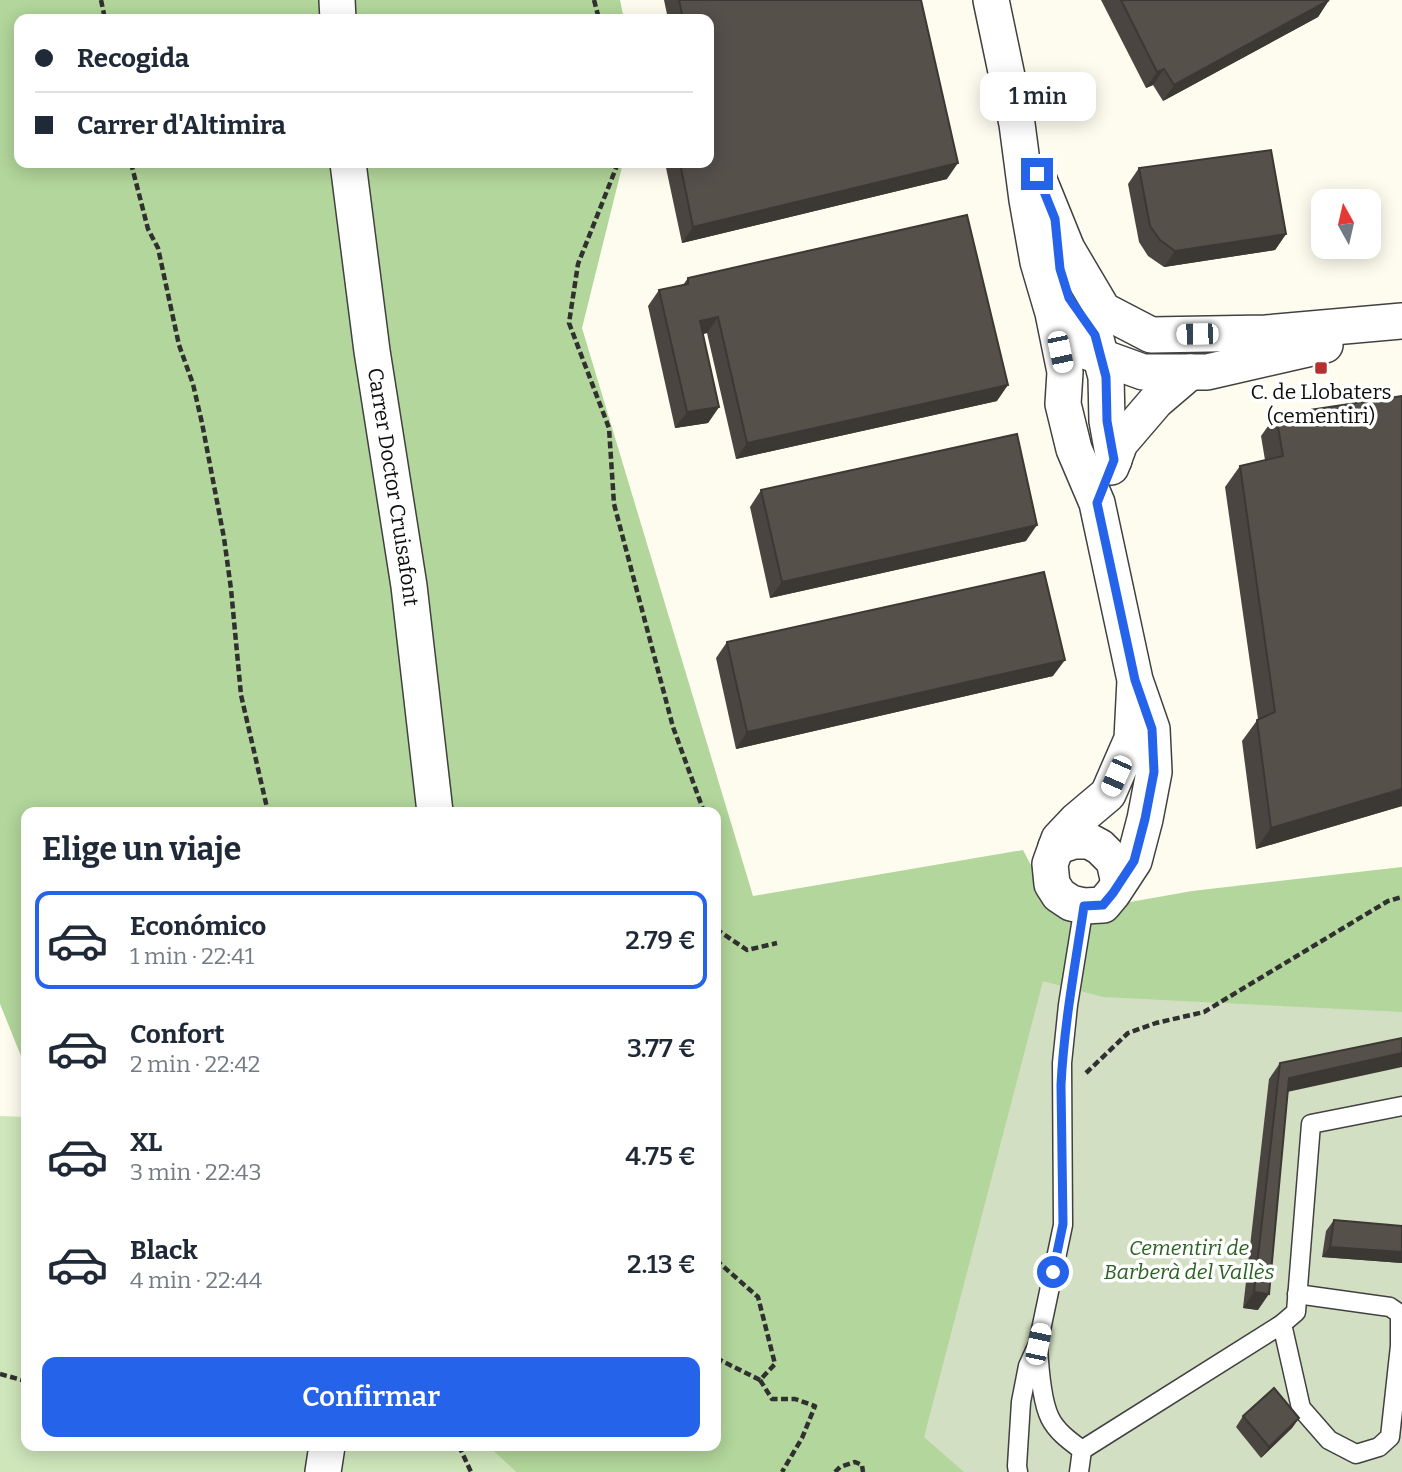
<!DOCTYPE html>
<html lang="es">
<meta charset="utf-8">
<style>
body{margin:0;font-family:Bitter,serif;background:#f6f6f7;color:#1f2937;height:100vh;display:flex;flex-direction:column;font-size:26px;white-space:nowrap}
*{box-sizing:border-box;margin:0}
p{font-size:23px;color:#747a83}
.icon{flex:none;width:38px;height:38px;fill:none;stroke:currentColor;stroke-width:2;stroke-linecap:round;stroke-linejoin:round}
.map{position:relative;flex:1;overflow:hidden}
.sheet{position:absolute;left:21px;top:807px;width:700px;height:644px;display:flex;flex-direction:column;background:#fff;border-radius:14px;box-shadow:0 4px 18px #0003}
.sheet>*{flex:none}
.top-card{position:absolute;left:14px;top:14px;width:700px;height:154px;border-radius:14px;box-shadow:0 4px 18px #0003;display:grid;align-content:center;height:154px;padding:0 21px;background:#fff}
.needle{width:46px;rotate:352deg}
.controls{position:absolute;left:1311px;top:189px;display:grid;gap:14px}
.controls a{display:grid;place-items:center;width:70px;height:70px;border-radius:14px;background:#fff;box-shadow:0 4px 18px #0003;font-size:35px}
.end{position:absolute;width:32px;height:32px;margin:-16px;border:9px solid #2563eb;background:#fff;box-shadow:0 0 0 4px #fff}
.from{border-radius:50%}
.bubble{position:absolute;height:49px;border-radius:14px;background:#fff;box-shadow:0 4px 18px #0003;font-size:23px;font-weight:600;line-height:49px;text-align:center}
.car{position:absolute;width:21px;height:42px;margin:-21px -10px;border-radius:9px;box-shadow:0 0 5px 2px #0007;background:linear-gradient(#fff 24%,#345 0 40%,#fff 0 76%,#345 0 86%,#fff 0)}
.top-card b{display:flex;align-items:center;gap:24px;height:66px;font-size:26px}
.top-card b+b{border-top:2px solid #e0e1e3}
.top-card i{width:18px;height:18px;background:#1f2937}
ul{padding:0;list-style:none}
li{display:flex;align-items:center;gap:21px;height:98px;margin:0 14px 10px;padding:0 7px;border:4px solid transparent;border-radius:14px}
li div{flex:1}
li b{display:block;font-size:26px}
li em{font-style:normal;font-weight:600}
li.on{border-color:#2563eb}
li>.icon{width:63px;height:63px;stroke-width:1.5}
h2{padding:0 21px;font-size:32px;line-height:84px}
.primary-button{display:flex;gap:14px;margin-top:auto;padding:14px 21px}
.primary-button a{flex:1;height:80px;border-radius:14px;background:#2563eb;color:#fff;font-size:28px;font-weight:600;line-height:80px;text-align:center}
.map>svg:first-child{display:block}
</style>
<div class="map">
<svg width="1402" height="1472" viewBox="0 0 1402 1472">
<rect width="100%" height="100%" fill="#fefcef"/>
<polygon fill="#cfe6bb" points="0,1116 26,1117 26,1446 488,1446 516,1472 0,1472"/>
<polygon fill="#b2d69b" points="0,0 620,0 624,19 19,19 19,163 623,163 582,328 753,896 1023,850 1057,915 1192,891 1402,867 1402,1472 516,1472 488,1446 716,1446 716,812 26,812 26,1059 21,1056 0,1004"/>
<polygon fill="#d3dfc2" points="1043,981 1103,997 1402,1012 1402,1472 964,1472 924,1437"/>
<g fill="none" stroke-linecap="round" stroke-linejoin="round">
<defs>
<g id="service">
<polyline points="1282,1324 1301,1408 1329,1440 1356,1454 1379,1447 1390,1437 1400,1346 1400,1314 1390,1307 1297,1294"/>
<path d="M1038,1346C1039,1365 1042,1402 1050,1418C1057,1432 1070,1441 1082,1450"/>
<polyline points="1082,1450 1282,1324 1296,1312 1311,1124 1402,1106"/>
<polyline points="1018,1472 1017,1466 1021,1402 1028,1366 1038,1344 1063,1225 1062,1063 1068,1005 1084,906"/>
<polyline points="1079,1472 1082,1450"/>
</g>
<g id="minor">
<polyline points="337,0 338,19"/>
<polyline points="991,0 1017,124 1027,200 1038,262 1053,313 1065,372 1063,404 1074,449 1097,503 1135,680 1152,729 1154,772 1145,819 1134,861 1113,893 1103,905 1084,906 1071,903 1059,895 1052,884 1050,864 1059,839 1076,821 1108,794 1132,739 1135,680"/>
<path id="s1" d="M348,163L372,351L409,586L435,812"/>
<polyline points="1039,180 1067,249 1103,310 1151,335 1266,333 1402,321"/>
<polyline points="1054,315 1085,351 1143,372 1207,372 1325,345"/>
<polyline points="1096,339 1106,377 1107,421 1114,460"/>
<polyline points="1111,467 1120,443 1156,401 1190,372"/>
<polyline points="1056,847 1074,841 1089,841 1100,847 1114,861 1119,883"/>
<polyline points="323,1472 327,1446"/>
</g>
</defs>
<use href="#service" stroke="#414141" stroke-width="21"/>
<use href="#minor" stroke="#414141" stroke-width="38"/>
<g stroke="#303030" stroke-width="4.5" stroke-dasharray="7 3.5" stroke-linecap="butt">
<polyline points="101,0 105,19"/>
<polyline points="594,0 599,19"/>
<polyline points="131,163 148,229 158,248 179,345 193,384 202,423 224,538 231,589 241,695 268,812"/>
<polyline points="618,163 578,264 569,323 609,428 614,504 673,727 704,812"/>
<polyline points="716,929 747,950 777,943"/>
<polyline points="1086,1073 1128,1033 1156,1023 1204,1012 1388,901 1402,897"/>
<polyline points="716,1260 758,1297 775,1364 760,1380 716,1358"/>
<polyline points="0,1374 26,1381"/>
<polyline points="760,1380 772,1399 795,1399 815,1406 802,1438 782,1472"/>
<polyline points="459,1446 471,1472"/>
<polyline points="835,1472 840,1467 855,1462 862,1465 863,1472"/>
</g>
<use href="#service" stroke="#fff" stroke-width="18"/>
<use href="#minor" stroke="#fff" stroke-width="35"/>
</g>
<g fill="#4a4540">
<polygon points="664,0 921,0 947,179 682,243 665,163 709,163 709,19 668,19"/>
<polygon points="1101,0 1329,0 1318,17 1163,101 1153,85 1146,88"/>
<polygon points="1139,168 1286,234 1275,250 1164,267 1148,256 1139,242 1128,184"/>
<polygon points="688,278 997,401 736,459 707,333 703,334 719,407 708,423 675,428 648,306 659,290 683,285"/>
<polygon points="1276,415 1402,806 1256,849 1242,741 1258,719 1225,487 1240,466 1265,460 1261,436"/>
<polygon points="761,490 1026,541 770,598 750,507"/>
<polygon points="727,642 1053,676 736,749 716,658"/>
<polygon points="1280,1063 1288,1092 1258,1310 1243,1308 1269,1079"/>
<polygon points="1334,1220 1402,1226 1402,1263 1322,1257 1326,1231"/>
<polygon points="1243,1416 1299,1418 1292,1428 1261,1458 1236,1427"/>
</g>
<g fill="#3c3834">
<polygon points="1329,0 1318,17 1163,101 1174,85"/>
<polygon points="1164,69 1153,85 1146,88 1157,72"/>
<polygon points="958,163 947,179 682,243 693,227"/>
<polygon points="1286,234 1275,250 1164,267 1175,251"/>
<polygon points="718,317 707,333 689,337 700,321"/>
<polygon points="1008,385 997,401 736,459 747,443"/>
<polygon points="719,407 708,423 675,428 687,412"/>
<polygon points="1037,525 1026,541 770,598 782,582"/>
<polygon points="1065,660 1053,676 736,749 747,732"/>
<polygon points="1402,789 1402,806 1256,849 1271,828"/>
<polygon points="1402,1053 1402,1067 1278,1094 1289,1078"/>
<polygon points="1330,1247 1402,1252 1402,1263 1322,1257"/>
<polygon points="1254,1292 1269,1294 1258,1310 1243,1308"/>
<polygon points="1299,1418 1292,1428 1261,1458 1269,1447"/>
</g>
<g fill="#56504b" stroke="#3c3834" stroke-width="2">
<polygon points="679,0 921,0 958,163 693,227 680,163 709,163 709,19 683,19"/>
<polygon points="1121,0 1329,0 1174,85 1164,69 1157,72"/>
<polygon points="1271,150 1286,234 1175,251 1160,240 1150,226 1139,168"/>
<polygon points="967,215 1008,385 747,443 718,317 700,321 719,407 687,412 659,290 688,284 688,278"/>
<polygon points="1402,396 1402,789 1271,828 1257,720 1275,712 1240,466 1283,456 1276,415"/>
<polygon points="1017,434 1037,525 782,582 761,490"/>
<polygon points="1044,572 1065,660 747,732 727,642"/>
<polygon points="1402,1038 1402,1053 1289,1078 1269,1294 1254,1292 1280,1063"/>
<polygon points="1334,1220 1402,1226 1402,1252 1330,1247"/>
<polygon points="1274,1388 1299,1418 1269,1447 1243,1416"/>
</g>
<g fill="none" stroke-linecap="round" stroke-linejoin="round">
<path stroke="#2563eb" stroke-width="9" d="M1037,174L1055,219L1060,269L1069,298L1095,335L1106,377L1107,421L1114,460L1097,503L1135,680L1152,729L1154,772L1145,819L1134,861L1113,893L1103,905L1084,906C1075,966 1064,1025 1061,1085L1063,1224L1053,1272"/>
</g>
<rect fill="#b5312e" stroke="#fff" stroke-width="2.5" x="1314" y="361" width="14" height="14" rx="3.5"/>
<g text-anchor="middle" stroke-width="7" stroke-linejoin="round" paint-order="stroke">
<g font-size="21" fill="#0e0e0e" stroke="#fff">
<text x="1321" y="399">C. de Llobaters<tspan x="1321" dy="24">(cementiri)</tspan></text>
</g>
<g font-size="21" fill="#0e0e0e" stroke="#fff">
<text dy="7" stroke="none"><textPath href="#s1" startOffset="327">Carrer Doctor Cruisafont</textPath></text>
</g>
<g font-size="21" font-style="italic" fill="#2b6122" stroke="#fff">
<text x="1189" y="1255">Cementiri de<tspan x="1189" dy="24">Barberà del Vallès</tspan></text>
</g>
</g>
</svg>
<div class="controls">
<a><svg class="needle" viewBox="-14 -14 28 28"><path d="M0-13l5 13h-10z" fill="#e53935"/><path d="M0 13l5-13h-10z" fill="#747a83"/></svg></a>
</div>
<i class="end from" style="left:1053px;top:1272px"></i>
<i class="end" style="left:1037px;top:174px"></i>
<div class="bubble" style="left:980px;top:72px;width:116px">1 min</div>
<i class="car" style="left:1197px;top:334px;rotate:269deg"></i>
<i class="car" style="left:1060px;top:352px;rotate:168deg"></i>
<i class="car" style="left:1116px;top:776px;rotate:204deg"></i>
<i class="car" style="left:1038px;top:1344px;rotate:12deg"></i>
<div class="top-card">
<b><i class="from"></i>Recogida</b>
<b><i></i>Carrer d'Altimira</b>
</div>
<section class="sheet">
<h2>Elige un viaje</h2>
<ul>
<li class="on"><svg class="icon" aria-label="car" viewBox="0 0 24 24"><path d="M5 17H2v-5l4-1 3-4h7l3 4 3 1v5h-3M9 17h6M6 11h13"/><circle cx="7" cy="17" r="2"/><circle cx="17" cy="17" r="2"/></svg><div><b>Económico</b><p>1 min · 22:41</p></div><em>2.79 €</em></li>
<li><svg class="icon" aria-label="car" viewBox="0 0 24 24"><path d="M5 17H2v-5l4-1 3-4h7l3 4 3 1v5h-3M9 17h6M6 11h13"/><circle cx="7" cy="17" r="2"/><circle cx="17" cy="17" r="2"/></svg><div><b>Confort</b><p>2 min · 22:42</p></div><em>3.77 €</em></li>
<li><svg class="icon" aria-label="car" viewBox="0 0 24 24"><path d="M5 17H2v-5l4-1 3-4h7l3 4 3 1v5h-3M9 17h6M6 11h13"/><circle cx="7" cy="17" r="2"/><circle cx="17" cy="17" r="2"/></svg><div><b>XL</b><p>3 min · 22:43</p></div><em>4.75 €</em></li>
<li><svg class="icon" aria-label="car" viewBox="0 0 24 24"><path d="M5 17H2v-5l4-1 3-4h7l3 4 3 1v5h-3M9 17h6M6 11h13"/><circle cx="7" cy="17" r="2"/><circle cx="17" cy="17" r="2"/></svg><div><b>Black</b><p>4 min · 22:44</p></div><em>2.13 €</em></li>
</ul>
<div class="primary-button"><a>Confirmar</a></div>
</section>
</div>
